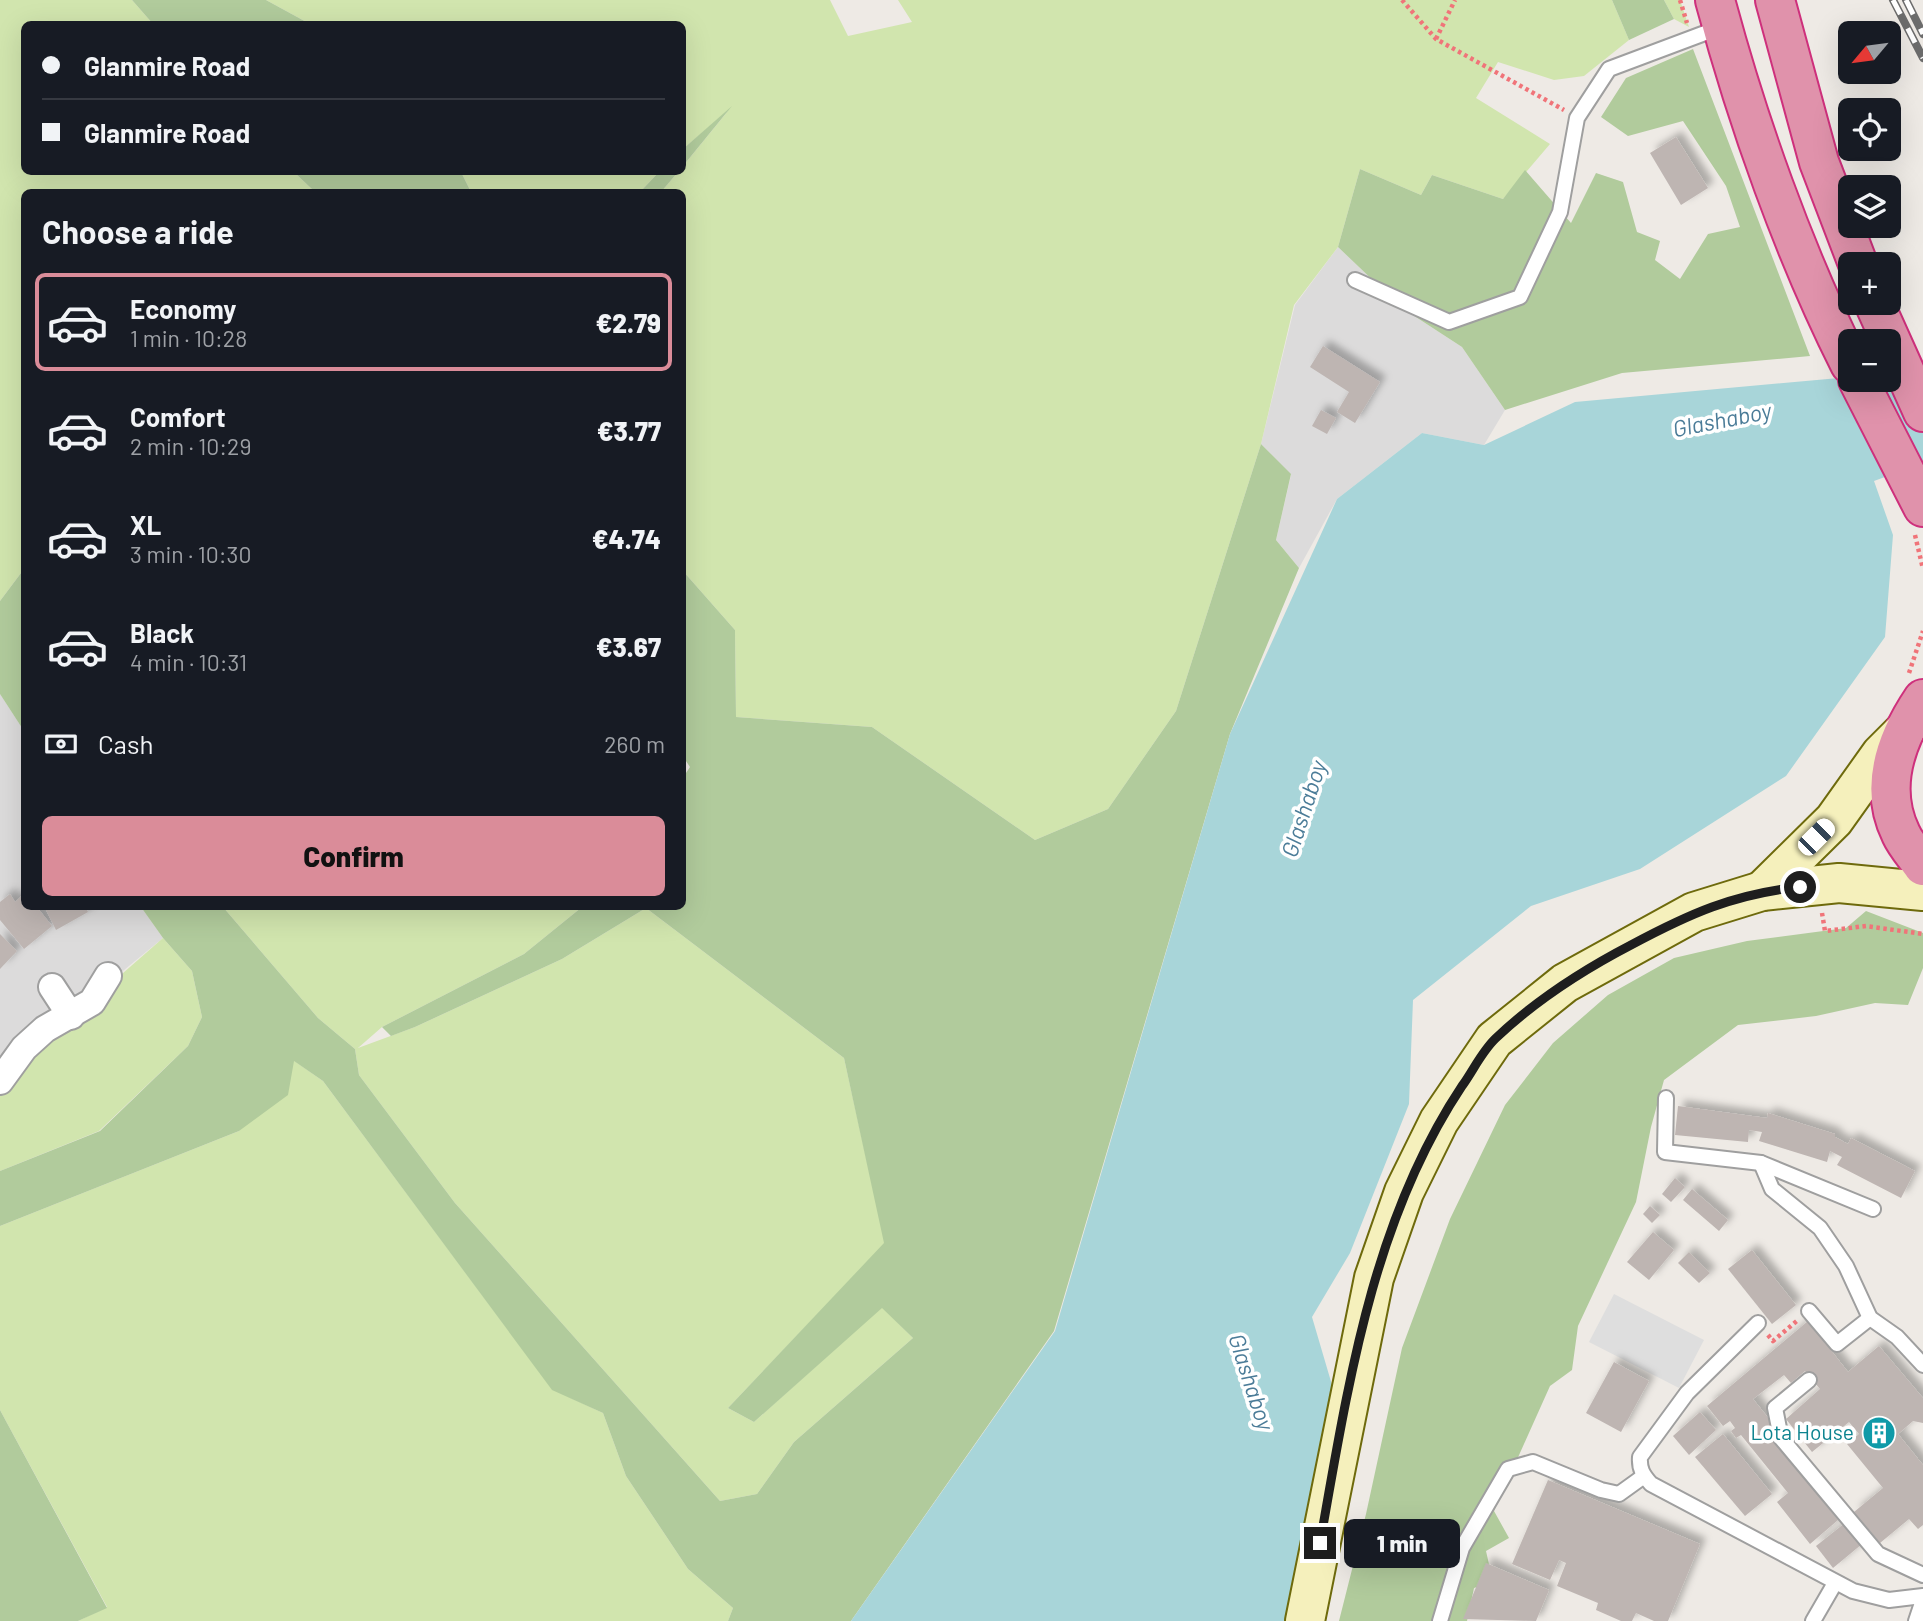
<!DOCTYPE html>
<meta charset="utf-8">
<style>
body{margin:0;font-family:Barlow,sans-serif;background:#242831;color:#f1f3f6;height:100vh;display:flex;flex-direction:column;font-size:26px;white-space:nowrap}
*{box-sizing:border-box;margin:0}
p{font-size:23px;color:#9ea1a6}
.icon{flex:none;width:38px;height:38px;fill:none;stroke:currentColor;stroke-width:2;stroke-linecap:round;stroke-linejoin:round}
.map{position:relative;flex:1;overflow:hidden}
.side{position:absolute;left:21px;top:189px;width:665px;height:721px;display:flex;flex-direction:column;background:#171b24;border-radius:10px;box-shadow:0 7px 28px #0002}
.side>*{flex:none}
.hud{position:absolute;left:21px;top:21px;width:665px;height:154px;border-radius:10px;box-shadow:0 7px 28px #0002;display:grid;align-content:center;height:154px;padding:0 21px;background:#171b24}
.needle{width:46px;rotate:241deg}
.buttons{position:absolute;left:1838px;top:21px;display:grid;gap:14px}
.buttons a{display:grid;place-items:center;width:63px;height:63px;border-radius:10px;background:#171b24;box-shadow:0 7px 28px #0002;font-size:35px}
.end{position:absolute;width:32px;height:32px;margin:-16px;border:9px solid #1e1e1e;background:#fff;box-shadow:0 0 0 4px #fff}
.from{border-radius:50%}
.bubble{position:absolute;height:49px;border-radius:10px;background:#171b24;box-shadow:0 7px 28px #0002;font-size:23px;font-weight:800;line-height:49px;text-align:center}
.car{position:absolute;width:21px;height:42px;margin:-21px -10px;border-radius:9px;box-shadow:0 0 5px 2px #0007;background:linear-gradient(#fff 24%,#345 0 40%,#fff 0 76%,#345 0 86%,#fff 0)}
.hud b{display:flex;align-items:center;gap:24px;height:66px;font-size:26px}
.hud b+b{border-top:2px solid #363941}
.hud i{width:18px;height:18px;background:#f1f3f6}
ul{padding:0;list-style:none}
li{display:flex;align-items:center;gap:21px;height:98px;margin:0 14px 10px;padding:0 7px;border:4px solid transparent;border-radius:10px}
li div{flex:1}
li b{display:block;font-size:26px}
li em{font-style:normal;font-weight:800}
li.selected{border-color:#da8c99}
li>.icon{width:63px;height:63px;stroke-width:1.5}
h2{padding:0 21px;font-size:32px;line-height:84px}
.pay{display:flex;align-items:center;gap:18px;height:77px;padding:0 21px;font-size:26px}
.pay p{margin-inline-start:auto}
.primary-button{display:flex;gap:14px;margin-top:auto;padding:14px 21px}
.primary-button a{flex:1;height:80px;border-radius:10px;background:#da8c99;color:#111;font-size:28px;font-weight:800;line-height:80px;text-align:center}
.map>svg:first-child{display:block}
</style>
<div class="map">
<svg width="1923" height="1621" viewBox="0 0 1923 1621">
<defs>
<filter id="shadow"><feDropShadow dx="6" dy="-6" stdDeviation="3.5" flood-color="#0004"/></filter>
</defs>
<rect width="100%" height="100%" fill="#eeeae5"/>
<g fill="#dcdbdb">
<polygon points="1338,247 1402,308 1462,347 1505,410 1484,445 1422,433 1337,499 1299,568 1276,540 1291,475 1261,444 1295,305"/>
<polygon points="0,694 24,731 24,906 141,907 163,938 0,1072"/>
</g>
<g fill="#d1e5ae">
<polygon points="0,0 132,0 153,24 24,24 24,172 294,172 315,192 24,192 24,569 0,601"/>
<polygon points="266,0 830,0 848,36 912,22 898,0 1612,0 1629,40 1584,76 1554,80 1498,62 1476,98 1550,144 1503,199 1432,175 1421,195 1360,169 1338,247 1294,305 1261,444 1176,711 1108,809 1035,840 872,727 736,717 735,630 683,571 682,192 661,192 678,172 682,172 683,166 728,111 683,149 682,24 310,24"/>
<polygon points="1664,0 1680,0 1689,27 1674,19"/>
<polygon points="461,172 659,172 640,192 471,192"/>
<polygon points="223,907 582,907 524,954 382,1027 358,1048 415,1027 562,959 646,908 844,1058 885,1243 728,1408 754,1422 882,1307 913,1338 794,1442 757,1494 720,1501 455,1203 359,1075 355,1049 318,1018"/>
<polygon points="163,938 192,971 202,1017 188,1046 99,1131 0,1171 0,1081"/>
<polygon points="293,1060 323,1081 552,1389 603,1413 626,1476 688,1569 733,1608 728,1621 78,1621 107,1607 0,1410 0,1226 239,1131"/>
</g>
<g fill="#b1cb9c">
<polygon points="132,0 266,0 310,24 153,24"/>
<polygon points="1612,0 1664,0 1674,19 1629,40"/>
<polygon points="1693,49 1810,356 1622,373 1505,410 1462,347 1402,308 1338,247 1360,169 1421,195 1432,175 1503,199 1525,170 1571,223 1596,173 1623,182 1637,232 1660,241 1655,260 1680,279 1708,234 1740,227 1726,186 1683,121 1628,136 1601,117 1626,78"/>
<polygon points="732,106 683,166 683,149"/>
<polygon points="294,172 461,172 471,192 315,192"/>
<polygon points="659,172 678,172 661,192 640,192"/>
<polygon points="1261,444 1291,474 1276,540 1299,568 1230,734 1054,1331 851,1621 728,1621 733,1608 688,1569 626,1476 603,1413 552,1390 323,1081 294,1061 288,1095 239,1131 0,1226 0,1171 100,1131 188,1046 202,1017 192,971 163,938 141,907 223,907 318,1018 355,1049 359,1075 455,1203 720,1501 757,1494 794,1442 913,1338 882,1308 754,1422 728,1408 884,1243 844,1058 646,908 562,959 415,1027 391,1036 382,1027 524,954 582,907 682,906 682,779 690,767 682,755 683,571 735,630 736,717 872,727 1035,840 1108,809 1176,711"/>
<polygon points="24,569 24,731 0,694 0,601"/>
<polygon points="1866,911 1923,933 1923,968 1908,1005 1875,1003 1816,1016 1738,1025 1664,1080 1651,1127 1636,1202 1578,1326 1572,1370 1550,1386 1494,1511 1509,1538 1486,1551 1493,1582 1474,1588 1467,1621 1339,1621 1366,1514 1402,1348 1450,1219 1505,1105 1553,1043 1608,995 1674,958 1747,941 1846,928"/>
<polygon points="0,1410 107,1608 78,1621 0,1621"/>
</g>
<polygon fill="#dedede" points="1614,1294 1704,1340 1679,1388 1589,1342"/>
<polygon fill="#a8d5d9" points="1923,371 1923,463 1874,481 1893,535 1885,637 1786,776 1640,869 1531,906 1413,1000 1409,1104 1350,1253 1312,1317 1337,1402 1285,1621 851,1621 1055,1331 1230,734 1337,499 1422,433 1484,445 1575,402 1850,377 1888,380"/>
<g fill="#beb5b2" filter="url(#shadow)">
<polygon points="1676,137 1708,188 1681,205 1650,153"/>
<polygon points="1323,346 1380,382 1355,423 1337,412 1349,392 1310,367"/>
<polygon points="1321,410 1336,418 1327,434 1312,426"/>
<polygon points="10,894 15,902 24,894 24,906 36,906 52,926 24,949 0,920 0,902"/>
<polygon points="44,906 85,906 88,912 56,930"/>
<polygon points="0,934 17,951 0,969"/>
<polygon points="1678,1106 1767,1118 1768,1113 1835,1134 1835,1137 1848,1144 1851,1138 1915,1171 1901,1198 1837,1165 1842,1157 1830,1151 1827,1162 1759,1141 1762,1132 1749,1130 1748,1142 1675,1135"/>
<polygon points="1675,1178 1685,1187 1671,1202 1662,1194"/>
<polygon points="1692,1189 1728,1220 1719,1231 1683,1200"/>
<polygon points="1650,1206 1660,1215 1652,1223 1643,1214"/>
<polygon points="1653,1232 1674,1250 1649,1280 1627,1262"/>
<polygon points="1752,1250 1796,1305 1772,1324 1728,1269"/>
<polygon points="1689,1252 1710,1273 1699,1283 1678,1263"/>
<polygon points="1808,1321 1848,1372 1879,1346 1923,1398 1923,1423 1913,1421 1898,1434 1923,1465 1923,1525 1918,1529 1909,1519 1880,1543 1854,1512 1883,1488 1847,1444 1859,1434 1849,1422 1812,1452 1786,1419 1820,1389 1805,1371 1791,1383 1784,1375 1753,1399 1774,1425 1766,1432 1838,1520 1810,1544 1777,1502 1788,1493 1741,1435 1736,1438 1731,1431 1735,1428 1730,1421 1723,1426 1707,1406"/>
<polygon points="1614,1362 1649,1381 1621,1432 1586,1413"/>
<polygon points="1700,1412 1716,1430 1689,1455 1673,1436"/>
<polygon points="1723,1434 1772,1494 1745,1516 1695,1457"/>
<polygon points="1548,1480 1700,1544 1668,1621 1654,1621 1636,1613 1632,1621 1621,1621 1596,1610 1598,1603 1557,1586 1566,1563 1559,1560 1550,1580 1512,1564"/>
<polygon points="1845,1523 1862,1544 1833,1568 1816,1546"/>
<polygon points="1486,1563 1549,1590 1536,1621 1463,1619"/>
</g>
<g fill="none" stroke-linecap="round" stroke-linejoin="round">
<defs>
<g id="lane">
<polyline points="1355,280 1449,322 1520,297 1560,212 1577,118 1609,69 1721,27"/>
<polyline points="1666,1098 1665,1152 1761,1163 1873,1209"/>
<polyline points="1761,1163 1772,1189 1820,1228 1846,1266 1870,1318 1897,1337 1923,1365"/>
<polyline points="1809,1311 1837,1344 1870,1318"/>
<path d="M1758,1323L1687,1393L1640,1457C1639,1469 1643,1475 1651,1484L1853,1591L1889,1600L1923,1596"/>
<polyline points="1809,1380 1775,1408 1781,1438 1878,1554 1923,1575"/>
<polyline points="1440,1621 1462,1548 1508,1469 1533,1462 1601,1490 1619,1494 1644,1476"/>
<polyline points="1813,1621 1835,1583"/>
<polyline points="1916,1621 1923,1600"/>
</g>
<g id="street">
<polyline points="52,987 71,1016"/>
<polyline points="0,1081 24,1048 45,1029 92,1002 108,976"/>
</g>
<g id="secondary">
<polyline points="1762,891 1834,820 1881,754 1905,730"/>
<polyline points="1305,1621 1374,1278 1404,1192 1439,1121 1494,1040 1565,983 1694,912 1762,891 1839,883 1923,891"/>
</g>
<g id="highway">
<path d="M1715,0C1747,120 1794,253 1850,364"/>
<polyline points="1775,0 1819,162 1858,264"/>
<polyline points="1874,303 1923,412"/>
<polyline points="1858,380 1923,507"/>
<path d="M1923,699C1896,739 1878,787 1901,834C1906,845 1916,856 1923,866"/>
</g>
</defs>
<use href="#lane" stroke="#9f9f9f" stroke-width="18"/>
<use href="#street" stroke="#9f9f9f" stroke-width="30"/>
<use href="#secondary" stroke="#6e6a0c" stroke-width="42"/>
<use href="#highway" stroke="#ce307c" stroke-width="42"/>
<g stroke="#f07479" stroke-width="4.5" stroke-dasharray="3.5 3.5" stroke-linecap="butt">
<polyline points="1402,0 1436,39 1564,110"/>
<polyline points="1680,0 1687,23"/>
<polyline points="1436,39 1455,0"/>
<polyline points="1915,535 1923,569"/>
<polyline points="1909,673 1923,631"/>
<polyline points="1822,913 1825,931 1866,926 1923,934"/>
<polyline points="1768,1335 1773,1341 1798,1320"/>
</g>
<use href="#lane" stroke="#fff" stroke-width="14"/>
<use href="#street" stroke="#fff" stroke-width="26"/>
<use href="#secondary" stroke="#f5f0bc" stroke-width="38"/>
<use href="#highway" stroke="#e092ab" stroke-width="38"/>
<defs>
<g id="rail">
<polyline points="1893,0 1923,58"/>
<polyline points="1906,0 1923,34"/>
</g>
</defs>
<use href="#rail" stroke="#6c6c6c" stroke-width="8"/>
<use href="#rail" stroke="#fff" stroke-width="5" stroke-dasharray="16" stroke-linecap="butt"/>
</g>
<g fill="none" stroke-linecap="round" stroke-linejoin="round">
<path stroke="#1e1e1e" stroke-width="9" d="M1320,1543C1348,1386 1372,1221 1462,1086C1473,1071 1482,1051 1496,1038C1535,1001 1583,970 1631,945C1689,914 1733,894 1800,887"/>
</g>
<defs>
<symbol id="building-disc" viewBox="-11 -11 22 22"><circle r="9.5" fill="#0f9aa8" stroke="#fff"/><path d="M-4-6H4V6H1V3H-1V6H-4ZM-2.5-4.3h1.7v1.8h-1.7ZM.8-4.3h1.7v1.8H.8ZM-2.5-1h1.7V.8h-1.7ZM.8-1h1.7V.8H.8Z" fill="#fff"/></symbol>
</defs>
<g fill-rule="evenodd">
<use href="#building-disc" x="1860" y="1414" width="38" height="38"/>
</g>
<g text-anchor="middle" stroke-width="7" stroke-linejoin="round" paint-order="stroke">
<g font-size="21" fill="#0d838f" stroke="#fff" text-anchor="end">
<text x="1854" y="1440">Lota House</text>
</g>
<g font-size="23" font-style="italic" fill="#4b7c98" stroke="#fff">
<text transform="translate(1722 420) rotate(-11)" y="8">Glashaboy</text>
<text transform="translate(1304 809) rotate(-72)" y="8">Glashaboy</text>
<text transform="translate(1251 1382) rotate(72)" y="8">Glashaboy</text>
</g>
</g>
</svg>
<div class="buttons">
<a><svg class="needle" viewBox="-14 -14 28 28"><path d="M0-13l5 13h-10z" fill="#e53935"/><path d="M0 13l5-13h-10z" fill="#9ea1a6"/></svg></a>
<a><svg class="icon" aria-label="locate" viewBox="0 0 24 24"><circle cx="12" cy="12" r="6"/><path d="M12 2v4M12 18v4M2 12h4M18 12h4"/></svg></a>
<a><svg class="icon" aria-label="layers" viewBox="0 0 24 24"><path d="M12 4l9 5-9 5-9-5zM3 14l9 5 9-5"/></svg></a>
<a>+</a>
<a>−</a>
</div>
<i class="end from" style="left:1800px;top:887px"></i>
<i class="end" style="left:1320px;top:1543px"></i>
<div class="bubble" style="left:1344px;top:1519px;width:116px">1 min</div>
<i class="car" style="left:1816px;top:837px;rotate:45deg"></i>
<div class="hud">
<b><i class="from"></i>Glanmire Road</b>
<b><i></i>Glanmire Road</b>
</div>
<section class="side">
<h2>Choose a ride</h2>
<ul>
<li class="selected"><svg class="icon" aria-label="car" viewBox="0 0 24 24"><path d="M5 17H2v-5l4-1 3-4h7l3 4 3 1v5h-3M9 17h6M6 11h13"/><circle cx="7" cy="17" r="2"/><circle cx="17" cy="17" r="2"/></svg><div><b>Economy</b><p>1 min · 10:28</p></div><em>€2.79</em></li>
<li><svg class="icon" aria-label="car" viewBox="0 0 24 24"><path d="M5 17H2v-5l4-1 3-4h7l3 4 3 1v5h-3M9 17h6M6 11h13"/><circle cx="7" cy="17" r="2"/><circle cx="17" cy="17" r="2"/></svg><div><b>Comfort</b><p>2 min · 10:29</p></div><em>€3.77</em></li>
<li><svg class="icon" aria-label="car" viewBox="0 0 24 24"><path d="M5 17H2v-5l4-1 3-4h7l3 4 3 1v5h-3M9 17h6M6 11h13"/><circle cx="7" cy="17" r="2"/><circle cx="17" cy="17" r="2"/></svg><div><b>XL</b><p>3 min · 10:30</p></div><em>€4.74</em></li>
<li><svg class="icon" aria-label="car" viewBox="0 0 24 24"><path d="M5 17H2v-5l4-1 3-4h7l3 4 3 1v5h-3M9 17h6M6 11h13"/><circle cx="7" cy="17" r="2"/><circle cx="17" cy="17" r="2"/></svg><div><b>Black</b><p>4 min · 10:31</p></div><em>€3.67</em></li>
</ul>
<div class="pay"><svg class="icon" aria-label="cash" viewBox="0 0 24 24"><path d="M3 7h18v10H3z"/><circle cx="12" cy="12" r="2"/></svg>Cash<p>260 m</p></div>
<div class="primary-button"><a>Confirm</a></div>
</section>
</div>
